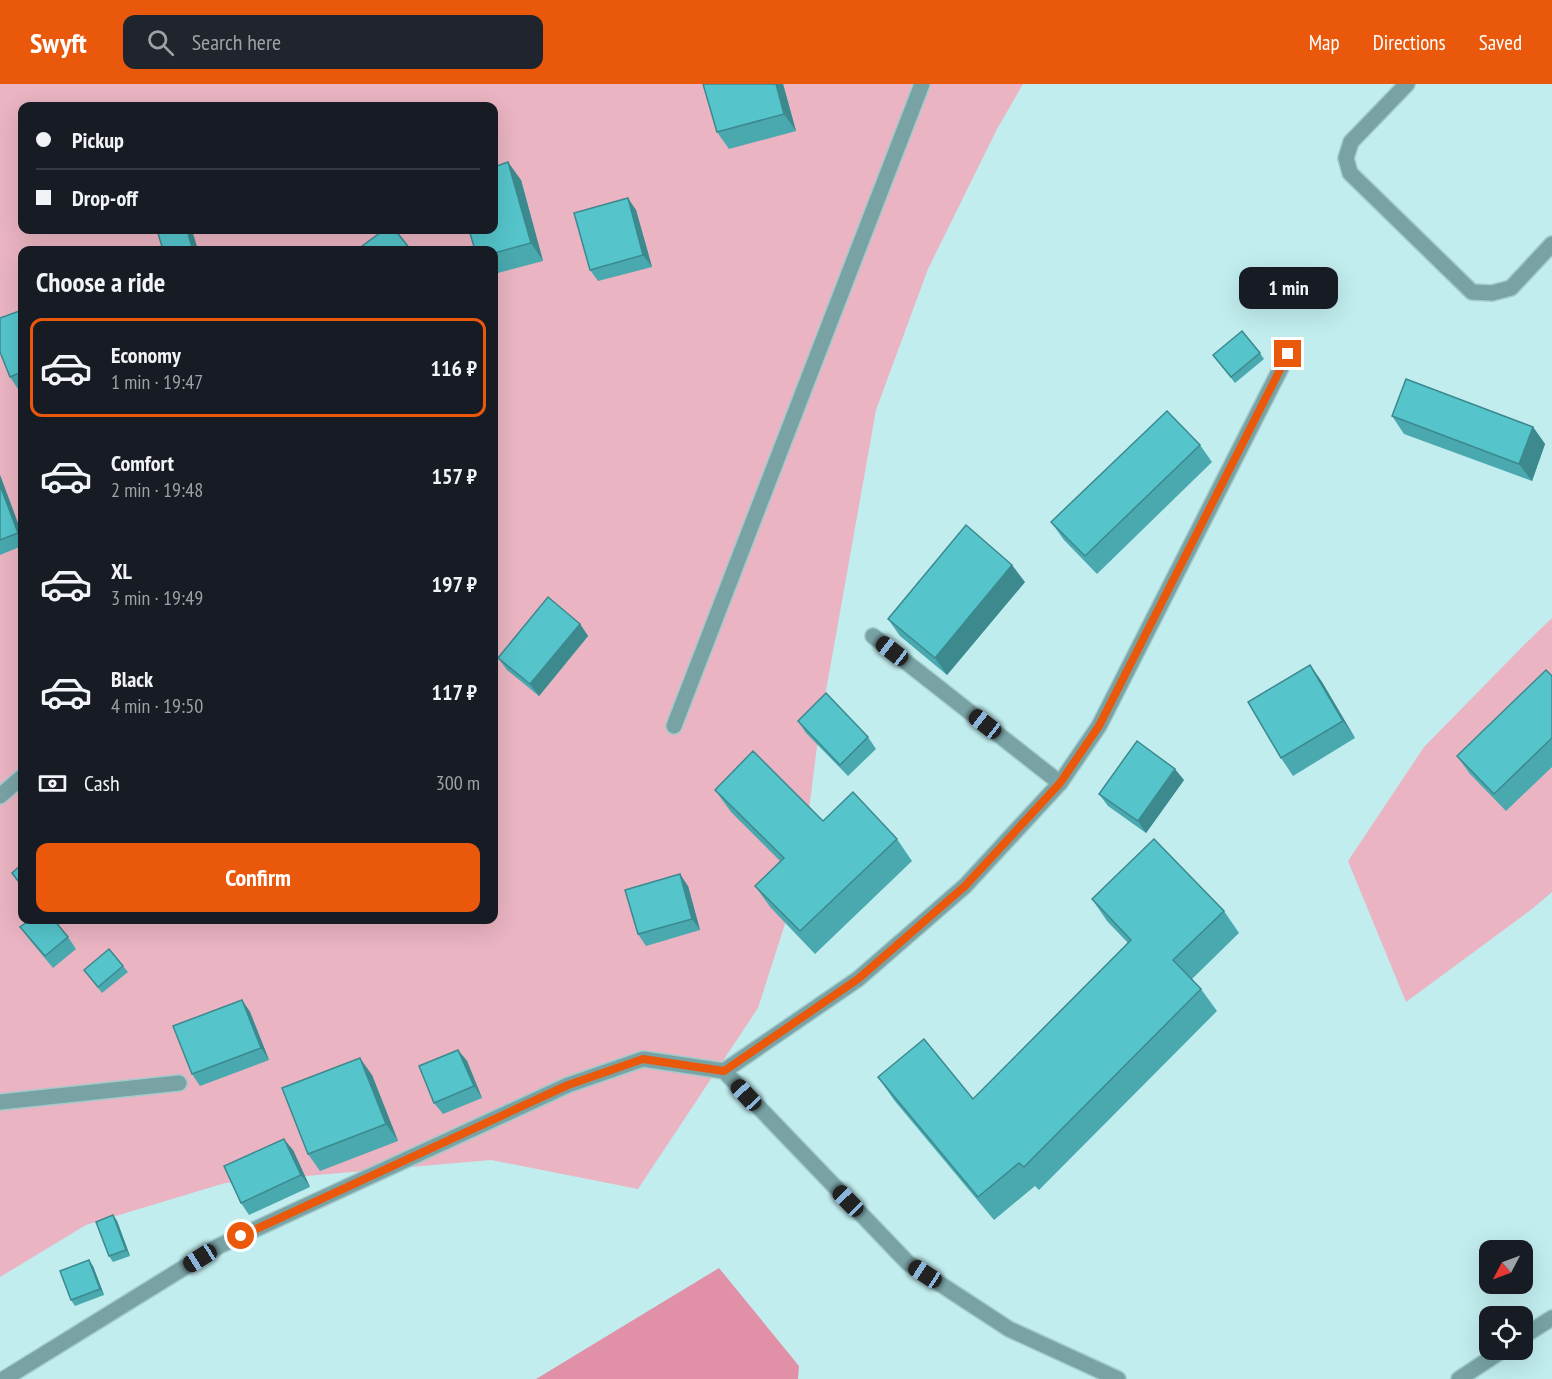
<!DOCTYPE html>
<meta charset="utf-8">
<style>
body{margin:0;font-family:"PT Sans Narrow",sans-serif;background:#20242c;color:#f1f3f6;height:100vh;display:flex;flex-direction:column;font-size:22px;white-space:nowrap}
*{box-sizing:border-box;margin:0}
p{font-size:20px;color:#9ea1a6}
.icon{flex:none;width:33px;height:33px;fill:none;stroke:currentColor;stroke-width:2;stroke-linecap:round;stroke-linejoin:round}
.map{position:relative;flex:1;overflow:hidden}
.details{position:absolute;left:18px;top:162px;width:480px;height:678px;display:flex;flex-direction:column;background:#171b24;border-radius:12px;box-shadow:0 6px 24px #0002}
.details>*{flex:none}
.guide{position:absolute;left:18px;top:18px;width:480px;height:132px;border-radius:12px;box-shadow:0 6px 24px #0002;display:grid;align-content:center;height:132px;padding:0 18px;background:#171b24}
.needle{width:39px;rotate:229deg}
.fabs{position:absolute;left:1479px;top:1156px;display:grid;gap:12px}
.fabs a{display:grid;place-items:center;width:54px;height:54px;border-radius:12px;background:#171b24;box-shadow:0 6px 24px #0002;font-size:30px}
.end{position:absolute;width:27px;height:27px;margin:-14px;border:8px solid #ea580c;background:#fff;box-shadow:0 0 0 3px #fff}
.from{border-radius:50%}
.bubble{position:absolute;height:42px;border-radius:12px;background:#171b24;box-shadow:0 6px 24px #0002;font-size:20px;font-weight:600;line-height:42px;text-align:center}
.car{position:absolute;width:18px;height:36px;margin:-18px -9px;border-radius:8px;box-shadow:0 0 4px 2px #0007;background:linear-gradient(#222 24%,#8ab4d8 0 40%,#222 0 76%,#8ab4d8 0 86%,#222 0)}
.guide b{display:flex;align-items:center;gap:21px;height:57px;font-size:22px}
.guide b+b{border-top:2px solid #363941}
.guide i{width:15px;height:15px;background:#f1f3f6}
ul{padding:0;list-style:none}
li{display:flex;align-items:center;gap:18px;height:99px;margin:0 12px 9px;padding:0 6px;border:3px solid transparent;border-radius:12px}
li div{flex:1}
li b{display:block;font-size:22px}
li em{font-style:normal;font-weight:600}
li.current{border-color:#ea580c}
li>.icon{width:54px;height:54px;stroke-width:1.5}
h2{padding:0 18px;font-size:27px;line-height:72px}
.pay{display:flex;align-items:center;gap:15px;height:66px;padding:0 18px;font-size:22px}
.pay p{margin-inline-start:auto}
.primary-button{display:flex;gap:12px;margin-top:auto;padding:12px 18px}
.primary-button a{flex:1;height:69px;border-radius:12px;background:#ea580c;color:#fff;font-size:24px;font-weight:600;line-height:69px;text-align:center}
header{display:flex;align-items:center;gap:36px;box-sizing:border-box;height:84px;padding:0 30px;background:#ea580c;color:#fff}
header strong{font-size:28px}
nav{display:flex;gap:33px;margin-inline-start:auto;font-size:21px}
.search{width:420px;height:54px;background:#20242c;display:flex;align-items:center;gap:15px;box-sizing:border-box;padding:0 21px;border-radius:12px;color:#9ea1a6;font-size:22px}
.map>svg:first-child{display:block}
</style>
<header>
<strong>Swyft</strong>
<div class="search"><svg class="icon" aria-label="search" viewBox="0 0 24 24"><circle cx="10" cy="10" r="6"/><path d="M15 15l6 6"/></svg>Search here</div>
<nav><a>Map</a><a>Directions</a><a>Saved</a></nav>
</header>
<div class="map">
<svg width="1552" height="1295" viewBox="0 0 1552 1295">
<rect width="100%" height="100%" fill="#c1edef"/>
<g fill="#eab4c2" fill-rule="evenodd">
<path d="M0,0H1023L997,45L928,185L876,326L819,646L801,790L758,924L638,1105L491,1076L225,1099L86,1141L0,1193ZM22,22H494V146H22ZM22,166H494V836H22Z"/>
<polygon points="1552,534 1552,808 1532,825 1406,918 1348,777 1424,663 1525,560"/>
</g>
<polygon fill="#e191a7" points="719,1184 799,1282 798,1295 536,1295"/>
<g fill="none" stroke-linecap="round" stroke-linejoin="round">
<defs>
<g id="lane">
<polyline points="1407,0 1351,58 1346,74 1350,89 1472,208 1492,209 1511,204 1552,160"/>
<polyline points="873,552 1060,699"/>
<polyline points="674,642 922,0"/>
<polyline points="0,712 22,693"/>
<polyline points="724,987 858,895 965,802 1060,699 1099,642 1288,270"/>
<polyline points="0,1018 179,999"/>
</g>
<g id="street">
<polyline points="1522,1253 1552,1234"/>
<polyline points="4,1295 219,1162 568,1001 643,975 724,987 908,1179 1009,1245 1118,1295"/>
<polyline points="1459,1295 1503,1266"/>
</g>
</defs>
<use href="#lane" stroke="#a2cacb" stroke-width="18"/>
<use href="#street" stroke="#a2cacb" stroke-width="18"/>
<use href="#lane" stroke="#79a2a5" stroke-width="15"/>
<use href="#street" stroke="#79a2a5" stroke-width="15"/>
</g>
<g fill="#49a9af">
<polygon points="703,0 783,0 796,47 729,65 717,48"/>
<polygon points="521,96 543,177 494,190 494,166"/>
<polygon points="636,126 652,183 598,197 590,186"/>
<polygon points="22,226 22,303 18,305 10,293"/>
<polygon points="1260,269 1264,275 1235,299 1213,271"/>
<polygon points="1392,332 1533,343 1545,360 1532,397 1404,350"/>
<polygon points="1200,361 1212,378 1097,490 1064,456 1051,438"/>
<polygon points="0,391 22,450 22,462 0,471"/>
<polygon points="1025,498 947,591 900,552 888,535"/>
<polygon points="580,540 588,552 539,612 507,586 498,574"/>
<polygon points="1310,581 1322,598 1355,654 1293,692 1281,674"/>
<polygon points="1552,592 1552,683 1506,727 1470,690 1457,672"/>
<polygon points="798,637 868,653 876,665 848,692 806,649"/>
<polygon points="1184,696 1146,749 1108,722 1099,710"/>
<polygon points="715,706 823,737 897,755 912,777 815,870 771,824 755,802 780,777 731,728"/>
<polygon points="688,802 700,846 646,862 638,850"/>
<polygon points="1092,815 1224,827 1239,849 1192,895 1201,905 1217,927 1039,1106 1035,1102 994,1136 894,1016 878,993 973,1015 1128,859 1107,837"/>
<polygon points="20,843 68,853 76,865 53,884 29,855"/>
<polygon points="123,882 128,888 102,909 84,886"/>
<polygon points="242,916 250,928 269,976 200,1002 192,990"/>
<polygon points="458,966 467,977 482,1014 443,1030 434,1019"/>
<polygon points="372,991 398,1057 320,1087 308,1070"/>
<polygon points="293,1066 310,1103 249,1131 241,1119"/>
<polygon points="113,1131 117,1137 130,1172 113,1178 109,1172"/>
<polygon points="93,1182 104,1211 75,1222 71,1216"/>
</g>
<g fill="#3c898e">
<polygon points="776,0 783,0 796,47 784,30"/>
<polygon points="508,78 521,96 543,177 531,159"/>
<polygon points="628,114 636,126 652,183 643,171"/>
<polygon points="187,146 192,146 198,166 193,166"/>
<polygon points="1533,343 1545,360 1532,397 1519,380"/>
<polygon points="0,391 22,450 22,455 18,449 0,401"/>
<polygon points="1012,481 1025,498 947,591 935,574"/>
<polygon points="580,540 588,552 539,612 530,600"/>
<polygon points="1310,581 1322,598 1355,654 1343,637"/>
<polygon points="1175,685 1184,696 1146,749 1138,737"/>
<polygon points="680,790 688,802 700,846 692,835"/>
<polygon points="242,916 250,928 269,976 261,964"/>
<polygon points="458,966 467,977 482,1014 474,1002"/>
<polygon points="360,974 372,991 398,1057 386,1040"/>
<polygon points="284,1055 293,1066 310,1103 301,1091"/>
<polygon points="113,1131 117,1137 130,1172 126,1166"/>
<polygon points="89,1176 93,1182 104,1211 100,1205"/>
</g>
<g fill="#55c4cb" stroke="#3c898e" stroke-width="1.5">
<polygon points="703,0 776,0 784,30 717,48"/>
<polygon points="508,78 531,159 494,169 494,166 475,166 469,146 494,146 494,83"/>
<polygon points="628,114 643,171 590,186 574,129"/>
<polygon points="157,146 187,146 193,166 163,166"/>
<polygon points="384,146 395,146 411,166 359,166 358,165"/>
<polygon points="22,226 22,288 10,293 0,268 0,234"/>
<polygon points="1242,247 1260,269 1231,293 1213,271"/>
<polygon points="1406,295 1533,343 1519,380 1392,332"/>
<polygon points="1167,327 1200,361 1085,472 1051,438"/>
<polygon points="0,401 18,449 0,456"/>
<polygon points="966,441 1012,481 935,574 888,535"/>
<polygon points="548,513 580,540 530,600 498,574"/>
<polygon points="1310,581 1343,637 1281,674 1248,618"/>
<polygon points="1546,586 1552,592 1552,654 1494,710 1457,672"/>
<polygon points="826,609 868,653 840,681 798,637"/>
<polygon points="1137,657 1175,685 1138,737 1099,710"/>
<polygon points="753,667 823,737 853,708 897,755 800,847 755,802 784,774 715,706"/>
<polygon points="1154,755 1224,827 1173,876 1201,905 1024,1083 1019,1079 978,1113 878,993 924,955 973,1015 1131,856 1092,815"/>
<polygon points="22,780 22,802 12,789"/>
<polygon points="680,790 692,835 638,850 625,806"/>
<polygon points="30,836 54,836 68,853 45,872 20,843"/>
<polygon points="109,865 123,882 98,903 84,886"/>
<polygon points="242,916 261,964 192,990 173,942"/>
<polygon points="458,966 474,1002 434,1019 419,982"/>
<polygon points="360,974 386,1040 308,1070 282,1004"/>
<polygon points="284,1055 301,1091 241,1119 224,1082"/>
<polygon points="113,1131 126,1166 109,1172 96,1138"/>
<polygon points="89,1176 100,1205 71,1216 60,1187"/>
</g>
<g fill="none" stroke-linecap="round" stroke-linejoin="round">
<polyline stroke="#ea580c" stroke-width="8" points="241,1152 568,1001 643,975 724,987 858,895 965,802 1060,699 1099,642 1288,270"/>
</g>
</svg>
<div class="fabs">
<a><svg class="needle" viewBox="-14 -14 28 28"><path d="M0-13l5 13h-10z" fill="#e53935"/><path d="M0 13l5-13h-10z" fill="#9ea1a6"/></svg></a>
<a><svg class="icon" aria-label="locate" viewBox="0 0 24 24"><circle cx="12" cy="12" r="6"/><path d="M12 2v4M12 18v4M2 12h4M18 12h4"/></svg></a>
</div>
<i class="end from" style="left:241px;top:1152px"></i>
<i class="end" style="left:1288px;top:270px"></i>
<div class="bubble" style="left:1239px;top:183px;width:99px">1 min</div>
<i class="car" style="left:892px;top:567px;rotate:308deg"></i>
<i class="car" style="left:985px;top:640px;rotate:308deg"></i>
<i class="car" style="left:746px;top:1011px;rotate:317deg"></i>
<i class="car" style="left:848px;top:1117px;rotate:316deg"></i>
<i class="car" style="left:200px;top:1174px;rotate:238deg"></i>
<i class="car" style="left:925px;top:1190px;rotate:303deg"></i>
<div class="guide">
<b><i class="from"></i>Pickup</b>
<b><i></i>Drop-off</b>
</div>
<section class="details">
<h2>Choose a ride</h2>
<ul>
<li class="current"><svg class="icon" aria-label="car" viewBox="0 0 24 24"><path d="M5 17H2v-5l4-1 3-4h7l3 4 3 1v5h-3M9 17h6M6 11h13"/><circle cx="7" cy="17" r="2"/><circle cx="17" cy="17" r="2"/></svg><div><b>Economy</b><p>1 min · 19:47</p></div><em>116 ₽</em></li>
<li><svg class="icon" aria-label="car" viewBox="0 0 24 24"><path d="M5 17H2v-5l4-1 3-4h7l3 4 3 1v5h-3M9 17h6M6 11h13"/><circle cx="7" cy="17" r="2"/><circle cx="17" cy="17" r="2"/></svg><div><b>Comfort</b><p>2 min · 19:48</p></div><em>157 ₽</em></li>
<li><svg class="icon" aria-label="car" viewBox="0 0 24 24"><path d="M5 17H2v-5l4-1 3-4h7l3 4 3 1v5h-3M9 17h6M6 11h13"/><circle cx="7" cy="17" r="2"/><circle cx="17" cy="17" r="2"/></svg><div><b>XL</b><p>3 min · 19:49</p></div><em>197 ₽</em></li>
<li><svg class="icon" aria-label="car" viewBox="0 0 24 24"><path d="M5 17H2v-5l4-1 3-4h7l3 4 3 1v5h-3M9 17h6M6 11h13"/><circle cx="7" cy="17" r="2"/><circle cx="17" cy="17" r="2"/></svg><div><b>Black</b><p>4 min · 19:50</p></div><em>117 ₽</em></li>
</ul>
<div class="pay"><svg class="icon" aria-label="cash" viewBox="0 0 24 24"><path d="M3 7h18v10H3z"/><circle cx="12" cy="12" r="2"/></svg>Cash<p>300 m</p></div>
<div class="primary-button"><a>Confirm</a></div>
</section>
</div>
